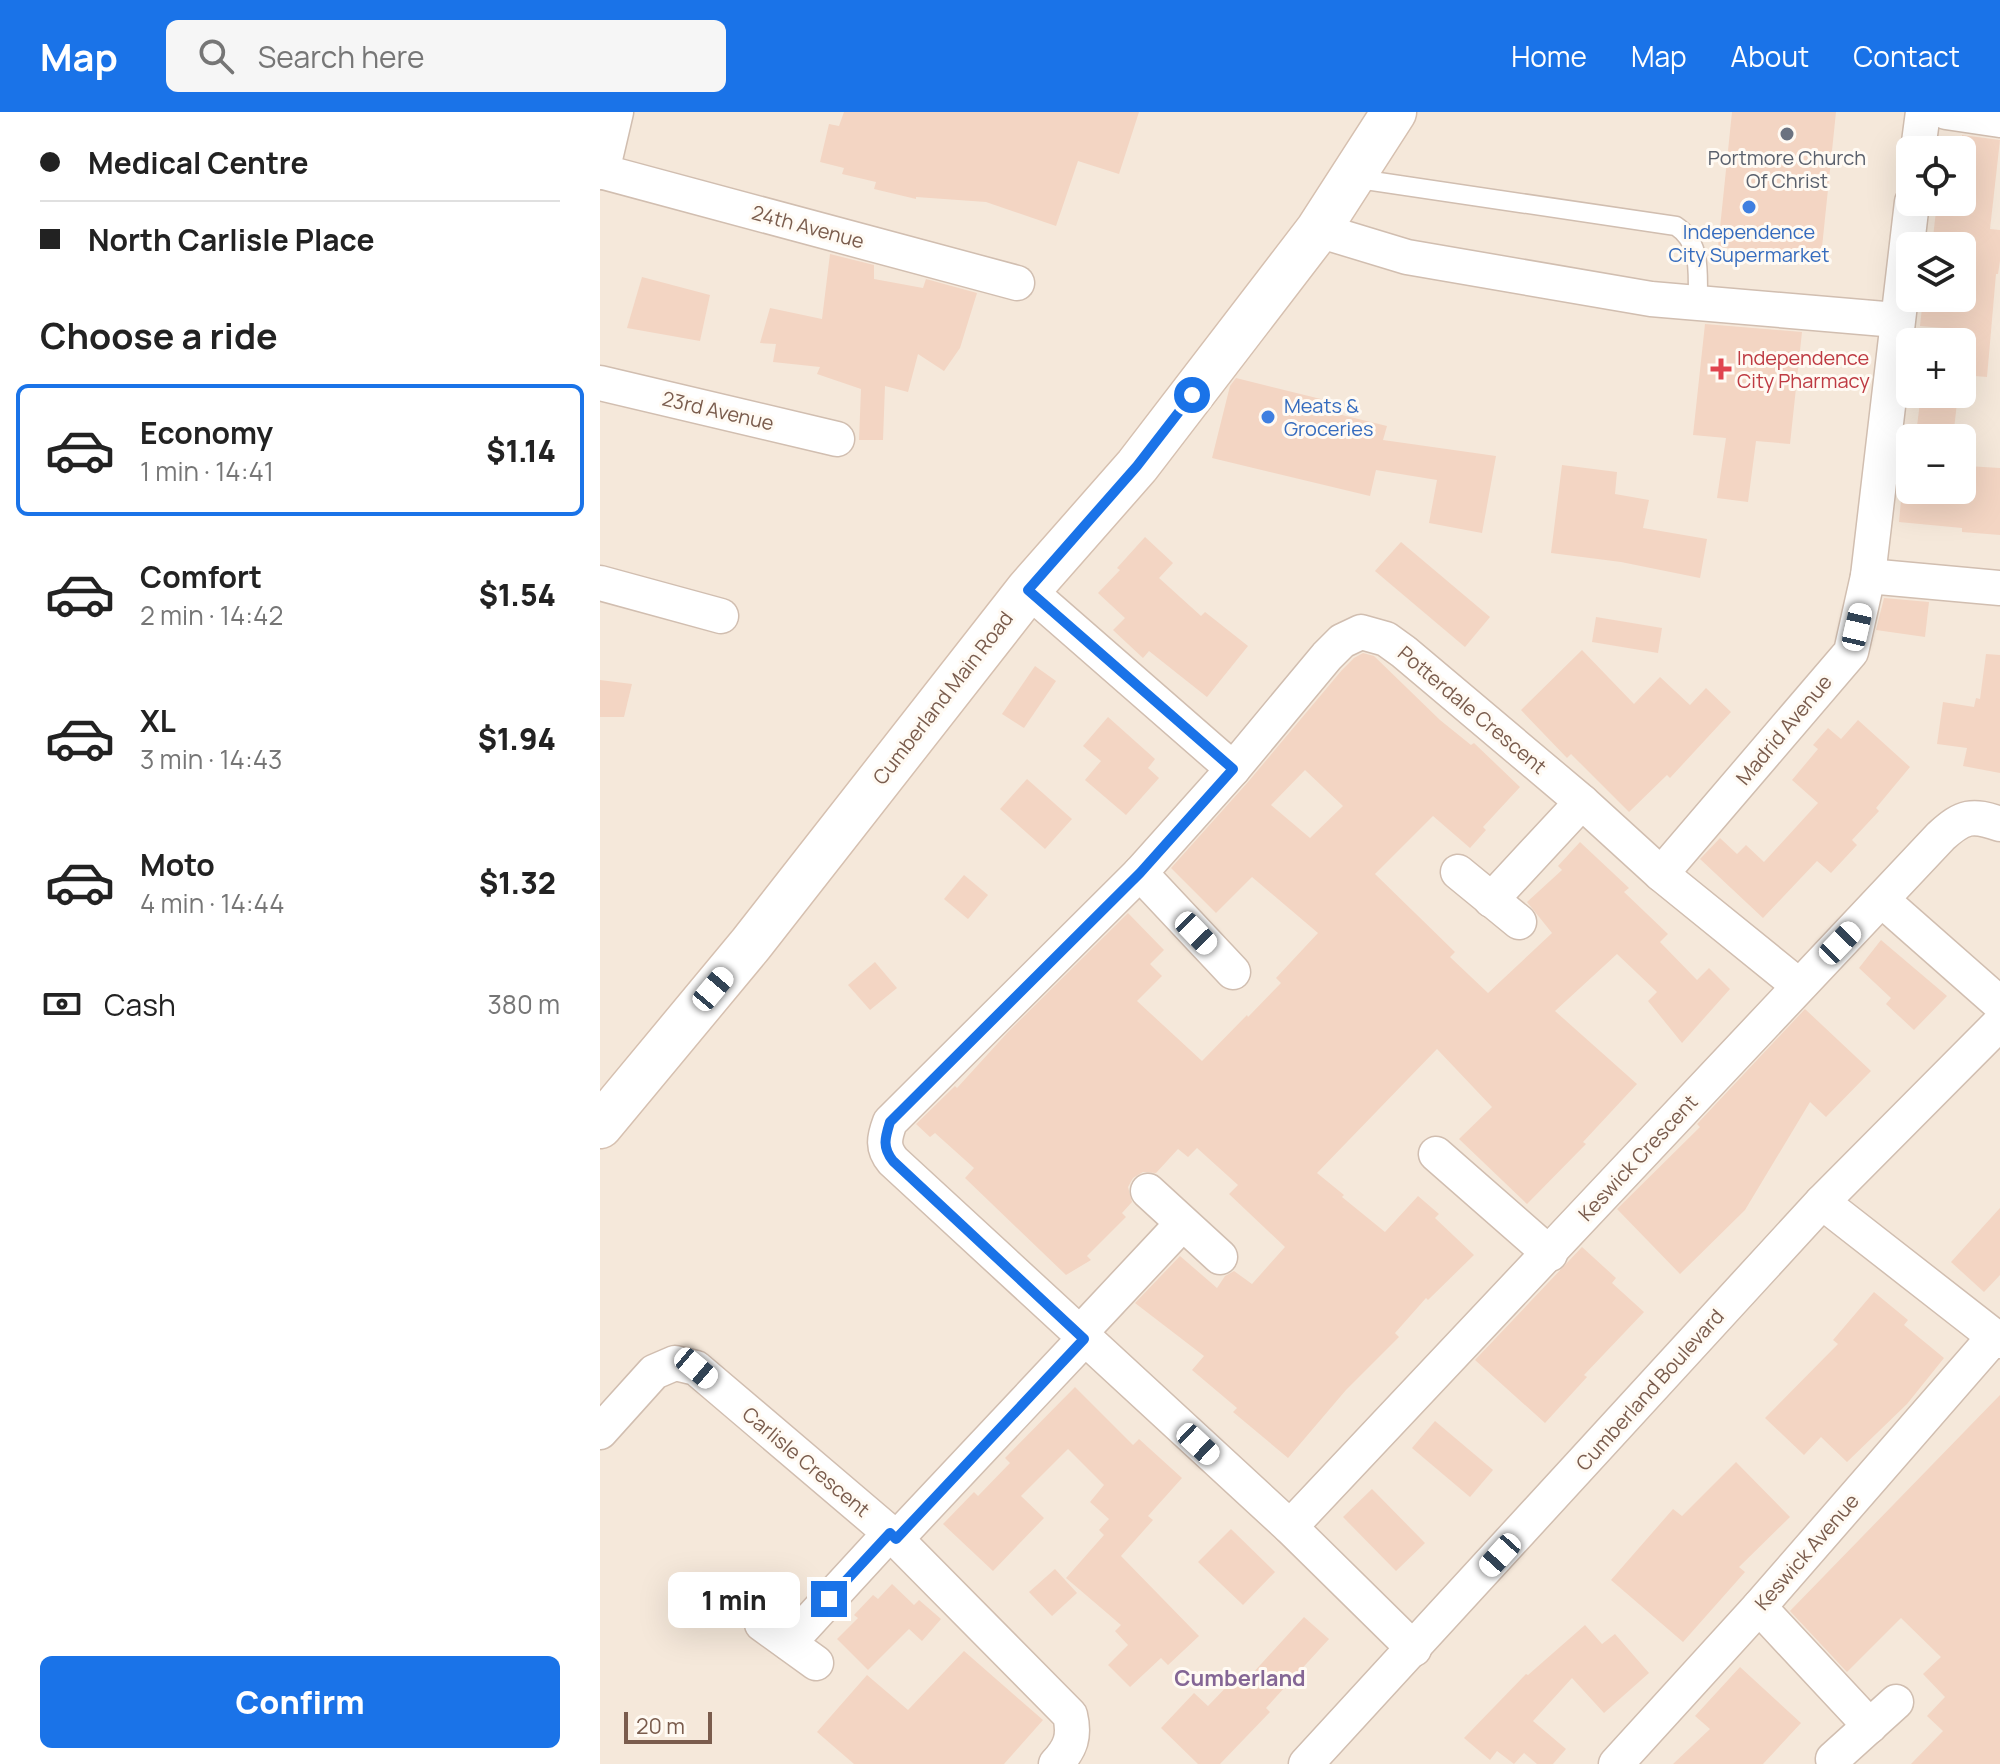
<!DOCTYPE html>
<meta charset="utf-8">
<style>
body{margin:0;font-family:Manrope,sans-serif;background:#f6f6f6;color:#222;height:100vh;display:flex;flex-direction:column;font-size:30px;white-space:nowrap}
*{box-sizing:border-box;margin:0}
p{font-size:26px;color:#767676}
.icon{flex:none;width:44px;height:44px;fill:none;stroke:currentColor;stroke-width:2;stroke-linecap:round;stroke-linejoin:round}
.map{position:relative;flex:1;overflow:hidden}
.sheet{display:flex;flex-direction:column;background:#fff;width:600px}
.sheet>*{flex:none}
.hud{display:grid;align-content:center;height:176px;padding:0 40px;background:#fff}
.controls{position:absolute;left:1296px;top:24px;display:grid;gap:16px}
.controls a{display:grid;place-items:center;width:80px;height:80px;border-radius:12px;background:#fff;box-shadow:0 8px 32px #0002;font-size:40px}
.scale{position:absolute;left:24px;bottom:20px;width:88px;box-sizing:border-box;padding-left:8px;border:4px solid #7a5c4d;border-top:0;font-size:22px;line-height:28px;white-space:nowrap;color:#7a5c4d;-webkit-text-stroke:6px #fffaf3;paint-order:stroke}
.end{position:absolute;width:36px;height:36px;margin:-18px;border:10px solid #1a73e8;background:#fff;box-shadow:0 0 0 4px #fff}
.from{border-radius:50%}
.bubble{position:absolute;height:56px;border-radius:12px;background:#fff;box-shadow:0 8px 32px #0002;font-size:26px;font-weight:800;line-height:56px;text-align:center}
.car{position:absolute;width:24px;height:48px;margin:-24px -12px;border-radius:10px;box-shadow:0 0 6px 2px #0007;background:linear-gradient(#fff 24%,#345 0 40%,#fff 0 76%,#345 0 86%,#fff 0)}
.hud b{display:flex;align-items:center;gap:28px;height:76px;font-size:30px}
.hud b+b{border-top:2px solid #e0e0e0}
.hud i{width:20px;height:20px;background:#222}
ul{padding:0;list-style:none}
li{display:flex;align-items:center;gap:24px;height:132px;margin:0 16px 12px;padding:0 24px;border:4px solid transparent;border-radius:12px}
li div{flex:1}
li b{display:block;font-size:30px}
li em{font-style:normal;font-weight:800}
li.selected{border-color:#1a73e8}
li>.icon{width:72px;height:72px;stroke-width:1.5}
h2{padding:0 40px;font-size:36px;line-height:96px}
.pay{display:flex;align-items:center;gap:20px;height:88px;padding:0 40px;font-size:30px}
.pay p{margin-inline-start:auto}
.primary-button{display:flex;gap:16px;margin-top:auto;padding:16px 40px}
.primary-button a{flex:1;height:92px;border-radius:12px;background:#1a73e8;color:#fff;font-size:32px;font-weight:800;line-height:92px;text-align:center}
header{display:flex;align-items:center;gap:48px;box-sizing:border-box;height:112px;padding:0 40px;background:#1a73e8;color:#fff}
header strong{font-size:38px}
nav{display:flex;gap:44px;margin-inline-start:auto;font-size:28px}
.search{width:560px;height:72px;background:#f6f6f6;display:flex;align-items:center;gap:20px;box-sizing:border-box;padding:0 28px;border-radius:12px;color:#767676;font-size:30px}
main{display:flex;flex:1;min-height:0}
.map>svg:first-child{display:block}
</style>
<header>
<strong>Map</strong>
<div class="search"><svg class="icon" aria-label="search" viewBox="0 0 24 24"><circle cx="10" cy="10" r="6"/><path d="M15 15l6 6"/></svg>Search here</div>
<nav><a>Home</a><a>Map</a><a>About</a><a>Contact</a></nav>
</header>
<main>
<section class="sheet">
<div class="hud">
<b><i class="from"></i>Medical Centre</b>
<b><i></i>North Carlisle Place</b>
</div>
<h2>Choose a ride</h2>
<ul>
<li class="selected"><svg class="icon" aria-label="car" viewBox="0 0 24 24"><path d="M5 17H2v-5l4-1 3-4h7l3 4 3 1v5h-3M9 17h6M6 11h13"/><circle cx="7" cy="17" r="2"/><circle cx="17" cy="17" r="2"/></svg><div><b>Economy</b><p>1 min · 14:41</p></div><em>$1.14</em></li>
<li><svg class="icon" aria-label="car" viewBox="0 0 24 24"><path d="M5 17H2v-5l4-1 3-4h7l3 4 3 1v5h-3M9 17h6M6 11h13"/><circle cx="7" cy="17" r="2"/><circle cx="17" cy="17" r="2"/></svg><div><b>Comfort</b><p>2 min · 14:42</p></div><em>$1.54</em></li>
<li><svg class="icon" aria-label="car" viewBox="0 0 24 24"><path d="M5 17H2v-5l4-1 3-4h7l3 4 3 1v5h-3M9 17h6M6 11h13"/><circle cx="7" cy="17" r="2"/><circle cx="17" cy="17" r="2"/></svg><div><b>XL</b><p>3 min · 14:43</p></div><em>$1.94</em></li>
<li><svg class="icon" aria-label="car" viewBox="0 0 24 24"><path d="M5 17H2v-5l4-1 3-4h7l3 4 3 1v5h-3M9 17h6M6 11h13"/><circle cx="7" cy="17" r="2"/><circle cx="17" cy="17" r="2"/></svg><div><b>Moto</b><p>4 min · 14:44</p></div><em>$1.32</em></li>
</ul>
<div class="pay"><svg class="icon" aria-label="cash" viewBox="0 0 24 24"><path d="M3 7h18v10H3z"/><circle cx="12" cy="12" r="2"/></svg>Cash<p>380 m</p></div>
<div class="primary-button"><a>Confirm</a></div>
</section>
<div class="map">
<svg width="1400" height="1652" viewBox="0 0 1400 1652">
<rect width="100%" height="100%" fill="#fdf6ec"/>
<path fill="#f5e8da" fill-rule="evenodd" d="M0,0H1400V1652H0ZM1310,38H1362V90H1310ZM1310,134H1362V186H1310ZM1310,230H1362V282H1310ZM1310,326H1362V378H1310Z"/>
<g fill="#f3d5c3" fill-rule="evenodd">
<polygon points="244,0 539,0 519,62 478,49 456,114 386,90 316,85 316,87 274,77 276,70 242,62 244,56 220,50 229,12 239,14"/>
<polygon points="1132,0 1236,0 1221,145 1118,135"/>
<polygon points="1362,23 1400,28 1390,117 1400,118 1400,149 1398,162 1396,162 1387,265 1362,263 1362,230 1354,230 1355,217 1320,214 1323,186 1362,186 1362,134 1332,134 1337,90 1362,90"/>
<polygon points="230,142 274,153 274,167 323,176 326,167 377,181 360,236 344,259 318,242 308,280 285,274 283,328 259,328 261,277 217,262 220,255 173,250 176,232 160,231 170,196 222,207"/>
<polygon points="42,165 110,183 100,229 27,216"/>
<polygon points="1105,212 1202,220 1190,332 1156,329 1148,390 1117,386 1126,326 1093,323"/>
<polygon points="636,266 737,291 734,301 787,314 783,328 896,344 882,421 829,411 837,368 776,358 770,384 612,346 630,274"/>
<polygon points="1321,282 1358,282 1353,326 1316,322"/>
<polygon points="962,353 1017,360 1015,382 1049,388 1043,416 1107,427 1100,466 1021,450 951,441"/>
<polygon points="1367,354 1400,356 1400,423 1362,420 1362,416 1299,410 1302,378 1365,378"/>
<polygon points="545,425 573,451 559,466 601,504 605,500 648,534 607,585 549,539 543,546 513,518 525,506 498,481 520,458 517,456"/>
<polygon points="801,430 890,505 865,535 775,459"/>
<polygon points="1284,486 1329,490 1325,525 1276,518"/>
<polygon points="996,505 1062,516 1058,541 992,530"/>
<polygon points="982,538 1034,592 1060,565 1090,593 1106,576 1131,600 1070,666 1067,663 1029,700 971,642 967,646 921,598"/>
<path d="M763,541L774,544L840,608L871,633L874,631L920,675L883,715L886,718L870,736L833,704L775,762L855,840L850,845L888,881L952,821L927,790L962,758L958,754L980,730L1029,776L1024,780L1068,822L1060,830L1097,868L1109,856L1130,877L1082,931L1048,889L1057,880L1017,842L955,899L1037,972L983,1030L986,1032L927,1092L859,1027L892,995L837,937L717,1061L744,1083L742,1085L785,1120L818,1084L839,1102L835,1106L874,1143L828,1188L826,1186L795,1221L799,1225L746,1278L688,1346L633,1300L637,1296L592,1258L604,1244L535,1191L580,1144L617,1176L625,1164L634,1159L652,1172L685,1135L629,1082L638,1073L597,1036L588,1045L578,1037L556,1061L543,1060L533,1066L528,1075L532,1090L522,1101L526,1105L487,1144L491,1148L466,1163L365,1066L374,1056L335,1021L330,1025L316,1012L355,974L357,976L408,920L528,801L564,838L550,852L562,864L537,889L602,949L647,903L648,905L681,871L676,866L718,821L652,765L616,801L571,756L648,670L742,558L754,546ZM705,658L743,694L710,726L671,693Z"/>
<polygon points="1386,542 1400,543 1400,661 1363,654 1367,636 1337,632 1343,590 1374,595 1376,586 1380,587"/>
<polygon points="435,554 456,569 424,616 402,602"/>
<polygon points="0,568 32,572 24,605 0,605"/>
<polygon points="508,605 555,647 548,656 559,666 526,703 485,668 501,649 483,634"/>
<polygon points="1258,608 1310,655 1276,696 1279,699 1252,728 1257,733 1231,761 1217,749 1163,806 1100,747 1120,726 1137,742 1146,733 1164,750 1218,691 1192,668 1218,637 1213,633 1228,616 1241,627"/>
<polygon points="427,667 472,707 445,737 400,697"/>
<polygon points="364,763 388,783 368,807 344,787"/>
<polygon points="1281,828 1347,884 1314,918 1286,892 1291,886 1259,856"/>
<polygon points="275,850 297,876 270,898 248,873"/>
<polygon points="1205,897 1271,959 1226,1005 1210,990 1145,1098 1080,1162 1017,1097 1100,1015 1097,1012"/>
<polygon points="1400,1096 1400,1163 1384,1180 1351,1150"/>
<polygon points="982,1135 1016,1166 1012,1171 1044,1200 984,1263 987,1265 945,1311 875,1248"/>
<polygon points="1274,1180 1308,1208 1304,1213 1344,1246 1307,1292 1247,1350 1221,1325 1204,1343 1165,1306 1238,1232 1233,1228"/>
<polygon points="475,1275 533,1333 539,1327 582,1366 548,1404 553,1408 521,1444 599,1524 568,1553 561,1546 530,1575 508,1553 528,1533 515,1519 521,1513 466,1466 504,1423 499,1418 509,1407 490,1390 504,1373 468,1337 421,1384 444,1406 393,1459 343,1412 374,1380 378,1384 410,1351 405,1346"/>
<polygon points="1400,1283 1400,1652 1311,1652 1343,1619 1327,1604 1345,1585 1323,1562 1341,1545 1301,1506 1247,1560 1190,1499"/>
<polygon points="835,1309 893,1358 870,1385 812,1336"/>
<polygon points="1136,1350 1190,1405 1139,1455 1145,1460 1083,1530 1011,1468 1073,1397 1082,1404"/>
<polygon points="772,1377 825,1431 796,1459 743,1405"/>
<polygon points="631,1417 675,1460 643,1493 598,1450"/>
<polygon points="455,1457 477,1481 452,1504 429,1480"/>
<polygon points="292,1472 314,1493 319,1488 341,1507 322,1529 309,1517 268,1558 237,1527 258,1506 254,1503 273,1483 278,1487"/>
<polygon points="704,1505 729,1527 666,1596 670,1600 620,1652 598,1652 561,1616 594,1581 608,1594 635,1566 642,1573"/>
<polygon points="985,1513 1002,1532 1015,1522 1049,1561 1004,1601 972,1566 933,1609 966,1637 953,1652 937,1652 924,1641 914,1652 897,1639 890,1648 864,1626 926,1562 928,1563"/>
<polygon points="364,1539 443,1608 404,1652 254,1652 217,1620 267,1563 308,1598"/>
<polygon points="1140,1555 1201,1611 1163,1652 1073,1652 1110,1617 1095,1604"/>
</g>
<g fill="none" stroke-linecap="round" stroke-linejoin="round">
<defs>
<path id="lane" d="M752,66L1076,114C1103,132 1097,162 1098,191"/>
<g id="street">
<polyline points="1346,0 1400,8"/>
<polyline points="1318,38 1323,0"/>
<polyline points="0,59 417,171"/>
<polyline points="2,60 16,0"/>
<polyline points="718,118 807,145 1051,187 1296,208"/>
<polyline points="0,271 237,327"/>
<polyline points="1268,464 1400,476"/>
<polyline points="0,471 121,504"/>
<polyline points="428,478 633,657"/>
<polyline points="858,760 919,810"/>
<polyline points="540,761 633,860"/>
<polyline points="891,788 982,690"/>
<polyline points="1282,788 1400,892"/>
<polyline points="1198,873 1061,762 1251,540 1268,464 1312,90"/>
<polyline points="836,1042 950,1142"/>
<polyline points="548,1079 620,1145"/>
<polyline points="1222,1090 1400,1229"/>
<polyline points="479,1222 582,1112"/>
<path d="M0,1320L54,1260L75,1251L96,1256L290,1421L470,1603C475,1624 471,1636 456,1652"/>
<path d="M690,1415L1341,724C1363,704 1372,702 1400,712"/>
<polyline points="296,1427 484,1227"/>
<polyline points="1159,1495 1270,1614"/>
<polyline points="162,1512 216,1551"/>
<polyline points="189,1531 290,1421"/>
<path d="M814,1537L690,1415L293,1049C282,1036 284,1026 290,1010L540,761L633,657L727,544L742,529L761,520L786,527L804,540L982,690L1061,762"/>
<polyline points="1233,1647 1296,1590"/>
<polyline points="706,1652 1222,1090 1400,911"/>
<polyline points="1016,1652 1159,1495 1395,1224"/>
</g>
<polyline id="secondary" points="0,1014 151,832 428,478 537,354 718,118 794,0"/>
</defs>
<use href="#lane" stroke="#d1beb0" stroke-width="21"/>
<use href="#street" stroke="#d1beb0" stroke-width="37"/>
<use href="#secondary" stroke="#d6c0b0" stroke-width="47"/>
<use href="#lane" stroke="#fff" stroke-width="18"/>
<use href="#street" stroke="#fff" stroke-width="34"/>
<use href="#secondary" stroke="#fff" stroke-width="44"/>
</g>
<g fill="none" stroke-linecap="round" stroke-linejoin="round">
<path stroke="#1a73e8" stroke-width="10" d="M229,1487L290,1421L296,1427L484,1227L293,1049C282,1035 285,1026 290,1010L540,761L633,657L428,478L537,354L592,283"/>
</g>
<circle fill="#6b7280" stroke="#fffaf3" stroke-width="3" cx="1187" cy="22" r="8"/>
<g fill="#3f7fe0" stroke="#fffaf3" stroke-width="3">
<circle cx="1149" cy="95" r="8"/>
<circle cx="668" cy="305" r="8"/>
</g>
<path fill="#e0444e" stroke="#fffaf3" stroke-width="3" d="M1117 245h8v8h8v8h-8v8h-8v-8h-8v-8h8z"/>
<g text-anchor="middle" stroke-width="6" stroke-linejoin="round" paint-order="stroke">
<g font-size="20" fill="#5b616d" stroke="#fffaf3">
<text x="1187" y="53">Portmore Church<tspan x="1187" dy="23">Of Christ</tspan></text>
</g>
<g font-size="20" fill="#7a5c4d" stroke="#fffaf3">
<text transform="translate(208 115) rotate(15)" y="7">24th Avenue</text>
<text transform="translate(118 299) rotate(13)" y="7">23rd Avenue</text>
<text transform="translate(343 586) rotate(-52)" y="7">Cumberland Main Road</text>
<text transform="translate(872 598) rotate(40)" y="7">Potterdale Crescent</text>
<text transform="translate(1184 618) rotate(-50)" y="7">Madrid Avenue</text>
<text transform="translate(1038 1046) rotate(-47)" y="7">Keswick Crescent</text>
<text transform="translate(1050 1278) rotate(-48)" y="7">Cumberland Boulevard</text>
<text transform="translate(206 1350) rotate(40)" y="7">Carlisle Crescent</text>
<text transform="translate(1207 1440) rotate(-49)" y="7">Keswick Avenue</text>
</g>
<g font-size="20" fill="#366cbe" stroke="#fffaf3">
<text x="1149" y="127">Independence<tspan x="1149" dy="23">City Supermarket</tspan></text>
<text x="684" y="301" text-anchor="start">Meats &amp;<tspan x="684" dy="23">Groceries</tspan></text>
</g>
<g font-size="20" fill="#be3a42" stroke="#fffaf3" text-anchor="start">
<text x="1137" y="253">Independence<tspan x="1137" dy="23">City Pharmacy</tspan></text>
</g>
<g font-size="22" font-weight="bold" fill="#846695" stroke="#fffaf3">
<text x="640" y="1574">Cumberland</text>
</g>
</g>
</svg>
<div class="controls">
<a><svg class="icon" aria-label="locate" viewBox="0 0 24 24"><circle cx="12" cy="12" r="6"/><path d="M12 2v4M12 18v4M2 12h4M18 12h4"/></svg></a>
<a><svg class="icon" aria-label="layers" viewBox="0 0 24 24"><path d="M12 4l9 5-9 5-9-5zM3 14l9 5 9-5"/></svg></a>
<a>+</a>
<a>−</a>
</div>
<div class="scale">20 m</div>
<i class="end from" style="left:592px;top:283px"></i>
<i class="end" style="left:229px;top:1487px"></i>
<div class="bubble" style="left:68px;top:1460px;width:132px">1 min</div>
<i class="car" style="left:1257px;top:515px;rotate:13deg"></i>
<i class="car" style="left:596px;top:821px;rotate:136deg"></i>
<i class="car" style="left:1240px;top:831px;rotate:44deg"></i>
<i class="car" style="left:113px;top:877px;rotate:40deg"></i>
<i class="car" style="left:96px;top:1256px;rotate:130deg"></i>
<i class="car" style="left:598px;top:1332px;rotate:133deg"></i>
<i class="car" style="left:900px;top:1443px;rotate:222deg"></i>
</div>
</main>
